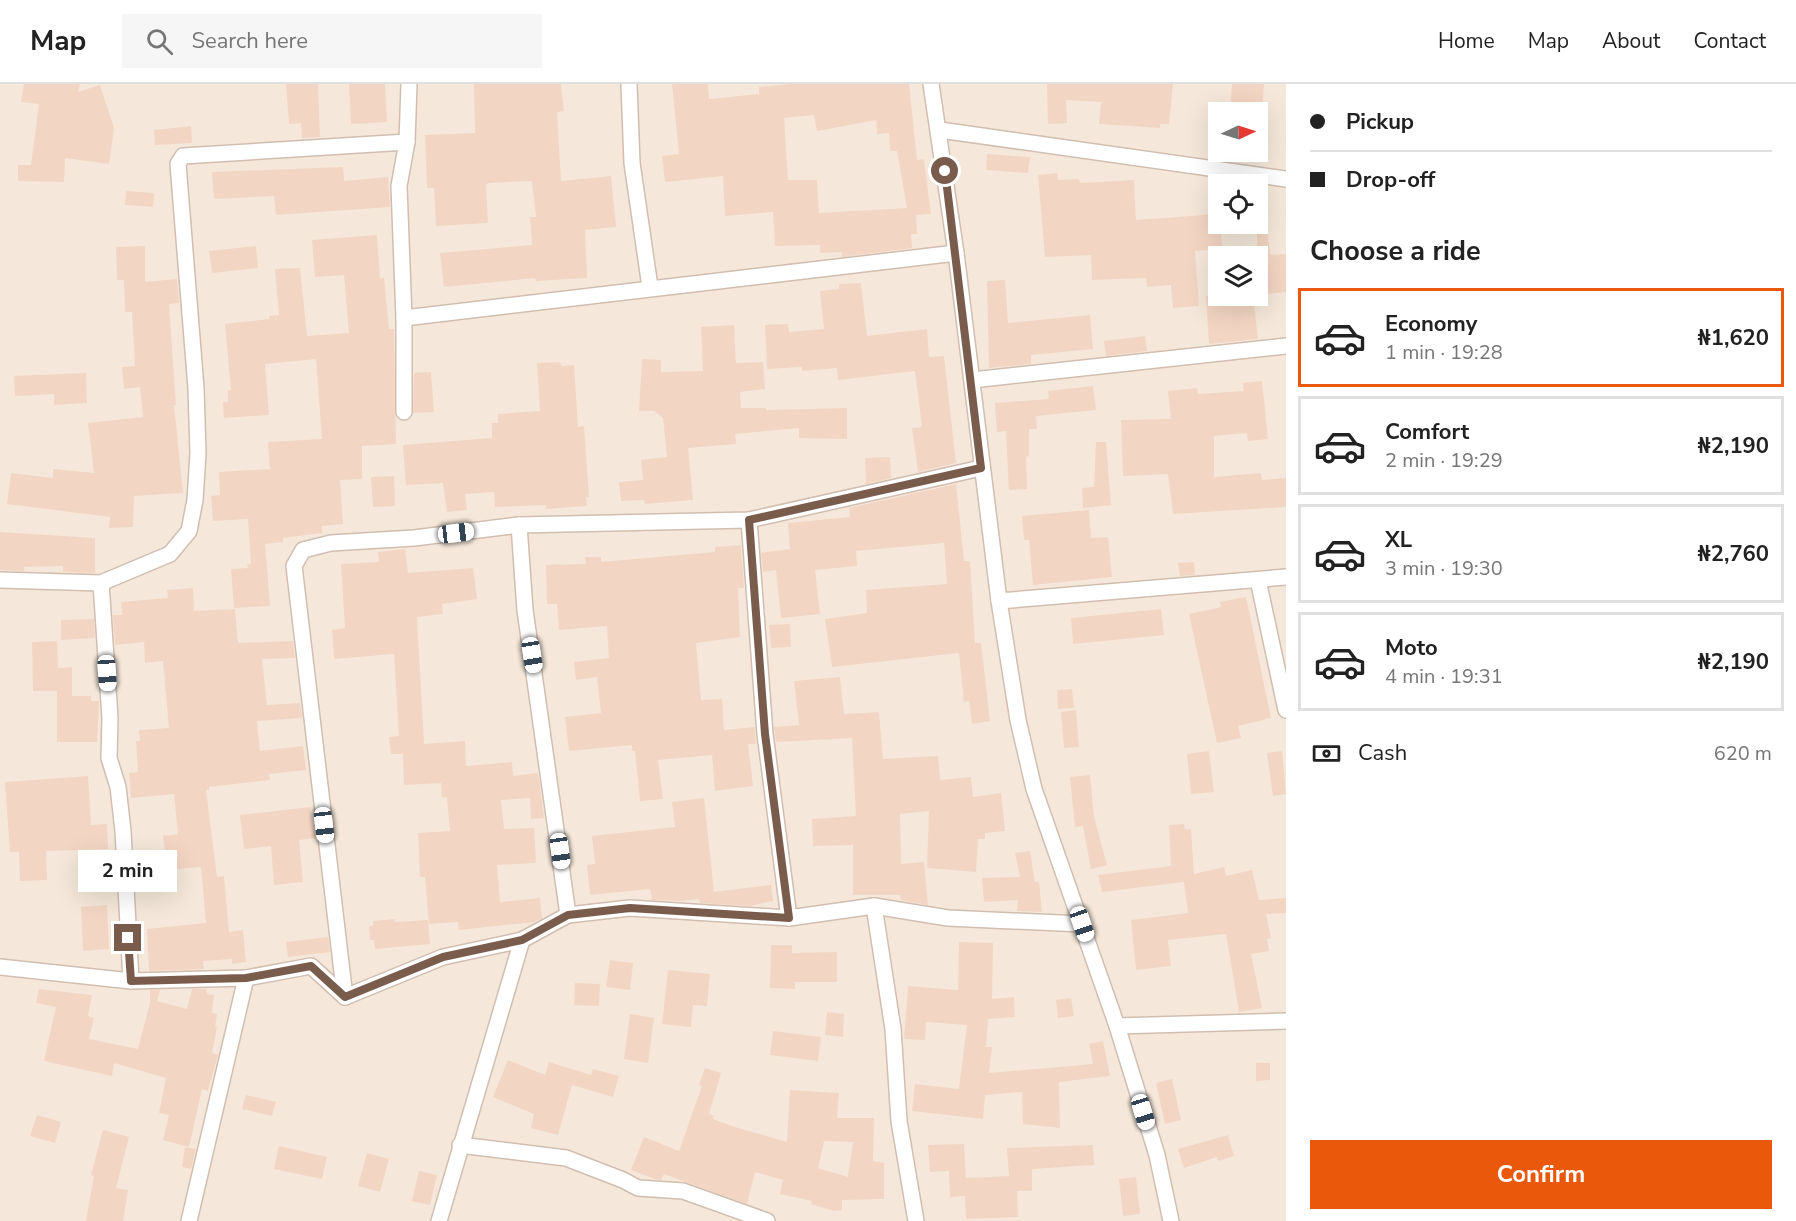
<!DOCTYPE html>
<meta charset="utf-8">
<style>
body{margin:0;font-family:"Nunito Sans",sans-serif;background:#f6f6f6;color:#222;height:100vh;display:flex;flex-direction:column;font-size:22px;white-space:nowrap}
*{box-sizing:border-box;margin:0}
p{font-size:20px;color:#767676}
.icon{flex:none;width:33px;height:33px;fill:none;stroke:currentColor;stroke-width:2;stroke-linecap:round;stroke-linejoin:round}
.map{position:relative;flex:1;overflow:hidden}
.details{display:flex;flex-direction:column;background:#fff;width:510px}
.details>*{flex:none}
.hud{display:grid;align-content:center;height:132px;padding:0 24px;background:#fff}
.needle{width:39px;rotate:86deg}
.fabs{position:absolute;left:1208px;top:18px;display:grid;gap:12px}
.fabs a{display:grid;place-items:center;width:60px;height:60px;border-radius:0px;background:#fff;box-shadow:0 6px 24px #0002;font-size:30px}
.end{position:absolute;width:27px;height:27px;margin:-14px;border:8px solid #7a5c4d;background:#fff;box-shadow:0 0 0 3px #fff}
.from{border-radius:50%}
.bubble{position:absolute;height:42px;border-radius:0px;background:#fff;box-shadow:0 6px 24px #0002;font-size:20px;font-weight:700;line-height:42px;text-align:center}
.car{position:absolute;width:18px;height:36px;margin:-18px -9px;border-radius:8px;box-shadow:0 0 4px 2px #0007;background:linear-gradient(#fff 24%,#345 0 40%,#fff 0 76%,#345 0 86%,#fff 0)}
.hud b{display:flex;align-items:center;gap:21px;height:57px;font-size:22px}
.hud b+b{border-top:2px solid #e0e0e0}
.hud i{width:15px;height:15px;background:#222}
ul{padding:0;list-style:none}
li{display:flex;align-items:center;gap:18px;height:99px;margin:0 12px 9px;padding:0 12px;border:3px solid #e0e0e0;border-radius:0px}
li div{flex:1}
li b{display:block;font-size:22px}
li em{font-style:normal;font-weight:700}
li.selected{border-color:#ea580c}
li>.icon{width:54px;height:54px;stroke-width:1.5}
h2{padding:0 24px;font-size:27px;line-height:72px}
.pay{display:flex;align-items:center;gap:15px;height:66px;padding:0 24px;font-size:22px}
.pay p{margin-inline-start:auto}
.action{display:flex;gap:12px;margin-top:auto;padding:12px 24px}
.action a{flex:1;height:69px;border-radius:0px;background:#ea580c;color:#fff;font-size:24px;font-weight:700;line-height:69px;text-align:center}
header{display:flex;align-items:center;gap:36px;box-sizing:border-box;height:84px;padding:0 30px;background:#fff;border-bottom:2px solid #e0e0e0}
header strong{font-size:28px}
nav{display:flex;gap:33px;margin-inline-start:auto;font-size:21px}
.search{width:420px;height:54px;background:#f6f6f6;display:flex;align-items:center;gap:15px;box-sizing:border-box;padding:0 21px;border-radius:0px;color:#767676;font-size:22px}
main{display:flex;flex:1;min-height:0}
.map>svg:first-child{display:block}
</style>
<header>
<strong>Map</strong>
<div class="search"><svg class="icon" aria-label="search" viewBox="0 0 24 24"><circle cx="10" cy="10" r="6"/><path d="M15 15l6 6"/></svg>Search here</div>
<nav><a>Home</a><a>Map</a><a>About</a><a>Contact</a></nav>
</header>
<main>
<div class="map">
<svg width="1286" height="1137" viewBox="0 0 1286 1137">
<rect width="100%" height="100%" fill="#fdf6ec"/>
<path fill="#f5e8da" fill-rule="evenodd" d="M0,0H1286V1137H0ZM1218,28H1257V68H1218ZM1218,100H1257V140H1218ZM1218,172H1257V212H1218Z"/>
<g fill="#f3d5c3" fill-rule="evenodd">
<polygon points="24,0 80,0 78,8 100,1 114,44 109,80 65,74 64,98 18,97 18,81 31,81 39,20 21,18"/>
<polygon points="286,0 318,0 320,53 302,54 301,39 289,40"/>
<polygon points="349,0 385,0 387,38 351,40"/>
<polygon points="474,0 561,0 564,27 557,28 561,97 611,92 616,143 585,146 587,194 536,197 535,194 444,203 440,169 532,161 530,133 536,133 532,97 489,99 486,101 488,139 436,142 434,104 427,104 425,51 475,49"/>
<path d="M672,0H708L709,15L759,10V3L790,0H909L917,76L924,75L931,130L916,131L917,150H911L912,164L842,173V168L820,169V161L775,162L773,128L725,132L723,92L665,98L662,72L679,70ZM814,31L817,47L876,36L877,50L889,49L890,67H897L907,124L819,129L817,96H788L784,34Z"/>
<polygon points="1047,0 1173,0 1169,40 1160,40 1160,44 1099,40 1101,18 1066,16 1067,39 1048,40"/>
<polygon points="1232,0 1264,0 1262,28 1230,28"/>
<polygon points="191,42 192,59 155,61 154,46"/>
<polygon points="987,70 1030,73 1028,89 986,86"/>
<polygon points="343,83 344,97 388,93 390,123 276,131 274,112 214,115 212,88"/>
<polygon points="1057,89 1058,96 1079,95 1080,99 1134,96 1136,136 1218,130 1223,165 1195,167 1199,222 1173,224 1171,201 1147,203 1146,194 1092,196 1091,171 1045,173 1038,91"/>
<polygon points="126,107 154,109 153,123 125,121"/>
<polygon points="1267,141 1270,171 1286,170 1286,208 1257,211 1257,142"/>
<polygon points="377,151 380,195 384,194 389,245 394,245 396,360 362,362 362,395 340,396 343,440 322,442 322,449 283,454 283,458 265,460 270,522 234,524 231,485 248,484 247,480 251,480 248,435 213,437 211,412 220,411 219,388 270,385 268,358 322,355 316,275 265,280 269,331 224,334 223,318 228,318 228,306 231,306 225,240 269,235 269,232 279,231 275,185 300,184 307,252 349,249 344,191 315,193 312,156"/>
<polygon points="145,162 145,198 177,195 179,219 169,220 176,321 174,321 183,409 134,412 133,443 109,444 110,433 7,420 11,389 53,394 53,385 94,389 88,339 143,333 140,303 124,305 122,283 135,282 132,228 125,228 124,196 117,196 116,163"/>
<polygon points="256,162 258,184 212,189 209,167"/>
<polygon points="1005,196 1008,239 1090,231 1093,265 1031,271 1031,280 989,284 987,197"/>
<polygon points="861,199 867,252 927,245 929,273 944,272 956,379 918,388 912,344 922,343 915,287 838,296 837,284 802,287 802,283 767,285 765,241 788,240 789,248 824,245 820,207 839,205 839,200"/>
<polygon points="1206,212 1253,212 1258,255 1209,260"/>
<polygon points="734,241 736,279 763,278 765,305 740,308 741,324 766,324 766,326 847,324 847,355 799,354 799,344 735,350 736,360 688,364 693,416 645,420 644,416 621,417 619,398 643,396 641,376 667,373 663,334 654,327 639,327 642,275 661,276 661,288 703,287 701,243"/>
<polygon points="1145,252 1147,267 1106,272 1104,257"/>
<polygon points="559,278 562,282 574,281 578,343 584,342 589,413 586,413 587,422 546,425 546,421 495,423 494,408 465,410 467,426 447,428 443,399 406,401 403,361 492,354 492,339 498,339 498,330 540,327 537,279"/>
<polygon points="431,288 434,328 413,329 414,289"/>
<polygon points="86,289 87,319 54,321 54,310 15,312 14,292"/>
<polygon points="1262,297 1268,355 1248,357 1247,349 1214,352 1214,393 1261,389 1262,396 1286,394 1286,423 1173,430 1168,390 1123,392 1121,336 1171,335 1168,307 1197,304 1198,310 1244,307 1243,299"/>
<polygon points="1093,302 1096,326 1036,332 1037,345 1029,345 1029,372 1026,373 1027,405 1009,406 1006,347 997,348 995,319 1049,315 1048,307"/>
<polygon points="1096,358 1106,358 1111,421 1083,424 1082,404 1094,403"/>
<polygon points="890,373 891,394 866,400 865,374"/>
<polygon points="394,392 395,422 373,423 371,393"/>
<polygon points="956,400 964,477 970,477 975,559 981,559 990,637 972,640 969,617 964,618 959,569 832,583 825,535 867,529 866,506 947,500 944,459 856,467 857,482 815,486 820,530 781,534 776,486 763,488 761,469 790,465 788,439 850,433 849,424"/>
<polygon points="1089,426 1091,454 1108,453 1112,493 1033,501 1029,456 1024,456 1022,432"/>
<polygon points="0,448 95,454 95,489 63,488 63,482 24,483 24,487 0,486"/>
<polygon points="741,461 744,504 738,504 740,553 696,559 701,616 722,615 724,646 755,643 756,660 748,660 753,702 715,707 712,671 658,676 663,715 640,717 635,667 632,667 632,661 569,667 565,633 601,629 597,593 576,596 574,578 609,574 607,542 559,546 557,520 547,520 546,481 586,480 585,473 601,473 601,478 715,468 715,463"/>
<polygon points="405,465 408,489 473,484 477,515 442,520 443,530 417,533 424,660 465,657 466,682 512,678 513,692 538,689 544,734 531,735 530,714 501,716 504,745 534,744 536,779 497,781 500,818 540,814 542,834 534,838 459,846 458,838 429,840 425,793 420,793 418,749 450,747 447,713 442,714 441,699 404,701 403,670 391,670 389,653 399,652 394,570 334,575 332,546 345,544 341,480 379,478 378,468"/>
<polygon points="1194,478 1195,491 1180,492 1178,479"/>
<polygon points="193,504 194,527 235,525 238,559 293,557 295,574 262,575 267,621 300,619 302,634 257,637 260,667 303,662 306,686 269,690 270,696 209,703 209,706 206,706 217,793 224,792 229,848 243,846 246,878 232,880 232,875 203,877 204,885 149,887 147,845 206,839 201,783 167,786 163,752 178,750 174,710 131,714 129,689 138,688 136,657 140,657 139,646 169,644 163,577 145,579 144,558 115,561 113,531 122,531 121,518 168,514 167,506"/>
<polygon points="1246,513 1271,634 1238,642 1241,654 1217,659 1189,530 1221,523 1220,518"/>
<polygon points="1161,525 1164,551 1073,560 1071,534"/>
<polygon points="94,535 95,554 61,556 61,536"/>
<polygon points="790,540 791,563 771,564 769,541"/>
<polygon points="57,557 58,584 72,583 72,612 91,612 91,617 99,617 97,658 57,658 57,607 33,607 32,558"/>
<polygon points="840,593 844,630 879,628 883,675 938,672 940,696 971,693 973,713 1001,709 1005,747 985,749 985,755 978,755 976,788 927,784 929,727 900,730 901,780 924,778 928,821 901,816 900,811 853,811 853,761 813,762 812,735 856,732 852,654 776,658 774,643 799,641 794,597"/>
<polygon points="1072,605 1074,624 1058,625 1057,606"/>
<polygon points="1076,626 1079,663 1064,664 1061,628"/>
<polygon points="1209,667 1214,708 1191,710 1187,670"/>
<polygon points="1282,667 1286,710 1273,712 1267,669"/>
<polygon points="1090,691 1094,733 1107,781 1091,785 1083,742 1075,743 1070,693"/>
<polygon points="88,692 91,741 107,740 108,765 46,767 47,796 20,797 19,768 10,768 5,698"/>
<polygon points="704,714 714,808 771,801 773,817 750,822 700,819 699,815 681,817 652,816 650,805 590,811 587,781 595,780 592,752 675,743 672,718"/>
<polygon points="310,723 316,754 299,756 303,798 274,801 271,762 244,765 240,731"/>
<polygon points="1184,740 1185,746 1191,745 1194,790 1224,783 1226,792 1252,786 1259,816 1286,814 1286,829 1266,830 1271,854 1267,855 1269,867 1251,870 1262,924 1239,928 1226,850 1168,856 1171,882 1136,886 1131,836 1188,829 1184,798 1102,808 1098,791 1171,782 1169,741"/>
<polygon points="1030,767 1035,798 1039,798 1042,828 1017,827 1018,816 984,818 982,794 1020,793 1015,769"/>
<polygon points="107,821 109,865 83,867 81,823"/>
<polygon points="395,835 395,838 428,836 430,860 375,865 374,856 370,856 369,842 373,842 373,837"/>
<polygon points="328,853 330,868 288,873 286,858"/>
<polygon points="959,858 993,859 992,915 1014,913 1015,933 988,935 986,963 992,963 989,989 1093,980 1089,960 1103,957 1110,992 1059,998 1060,1044 1023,1040 1022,1008 985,1011 983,1035 912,1027 915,1000 959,1005 967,941 926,938 925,956 904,955 908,902 958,906"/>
<polygon points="771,861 792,861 792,869 837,868 837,898 795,898 795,905 770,904"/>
<polygon points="610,876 633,879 630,906 606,903"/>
<polygon points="668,886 710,890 707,922 693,921 691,943 662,940"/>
<polygon points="575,899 600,900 599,922 574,921"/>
<polygon points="39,905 92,911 88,932 94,934 89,955 138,965 150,919 150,906 160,906 157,917 187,925 192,905 206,905 207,910 214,911 212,929 217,930 215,943 217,943 212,969 218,971 208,1007 202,1005 189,1063 163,1056 169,1031 159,1029 166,994 114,979 112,992 44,977 56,923 36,919"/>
<polygon points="1071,914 1074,932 1058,934 1056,916"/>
<polygon points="827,928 844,930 843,953 825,951"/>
<polygon points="630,930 654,934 648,979 624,975"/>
<polygon points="773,947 821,953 818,977 770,971"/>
<polygon points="508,976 545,991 549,978 591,991 593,985 619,992 613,1013 572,1001 558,1051 531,1044 534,1030 493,1013"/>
<polygon points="1256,979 1270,979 1270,996 1256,997"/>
<path d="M705,984L721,989L709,1030L714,1032L713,1035L735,1043L787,1058L790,1006L839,1009L837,1034H874L873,1077L884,1079V1115L842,1116V1126L834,1127L811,1120L812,1117L780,1110L783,1096L755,1088L747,1120L664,1090L661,1096L655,1095L631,1086L644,1053L679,1067L702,1002L699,1001ZM824,1057L853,1058L848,1093L818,1084Z"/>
<polygon points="1172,995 1181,1036 1165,1040 1156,999"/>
<polygon points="246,1011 276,1018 272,1032 242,1025"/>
<polygon points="37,1031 61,1038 55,1059 30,1052"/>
<polygon points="103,1046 129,1053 116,1104 128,1106 123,1137 86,1137 94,1092 91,1091"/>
<polygon points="1228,1051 1234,1072 1218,1077 1217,1073 1184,1084 1178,1065"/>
<polygon points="964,1060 966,1094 1009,1092 1007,1064 1093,1061 1094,1081 1032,1085 1032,1107 1017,1107 1018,1133 966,1135 965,1112 950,1113 949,1087 930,1088 928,1061"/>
<polygon points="279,1062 327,1073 322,1095 274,1085"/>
<polygon points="185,1063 196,1065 191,1085 182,1083"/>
<polygon points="367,1069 389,1075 380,1108 358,1102"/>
<polygon points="419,1087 437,1091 430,1121 412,1117"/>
<polygon points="1136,1093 1140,1130 1123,1132 1119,1095"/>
</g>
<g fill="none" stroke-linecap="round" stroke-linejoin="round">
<defs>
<g id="street">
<polyline points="629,0 632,79 650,203"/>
<polyline points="931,0 956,169 999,517 1018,636 1034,705 1117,942 1157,1071 1171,1137"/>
<polyline points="940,46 1286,95"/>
<polyline points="404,234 956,169"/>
<polyline points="972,296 1286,262"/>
<polyline points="404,328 404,234 399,102 407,58 409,0"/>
<polyline points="749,436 765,650 789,834"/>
<polyline points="519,441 525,526 568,831"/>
<polyline points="0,496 101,499 170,470 189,447 195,416 198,369 196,304 178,80 183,72 407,58"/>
<polyline points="1258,496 1286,626"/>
<polyline points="101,499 110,634 109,674 118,703 123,747 131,897"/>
<polyline points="999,517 1286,493"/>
<polyline points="874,822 893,945 899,1037 916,1137"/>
<polyline points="0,883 131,897 246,894 311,882 345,913 443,873 522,856 568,831 630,824 789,834 874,822 948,834 1082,840"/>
<polyline points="345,913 294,482 303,466 331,459 414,454 519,441 749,436 981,384"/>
<polyline points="1117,942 1286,937"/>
<polyline points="460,1061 566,1074 623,1096 638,1104 683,1107 767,1137"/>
<polyline points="189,1137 246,894"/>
<polyline points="439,1137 522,856"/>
</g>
</defs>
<use href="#street" stroke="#d1beb0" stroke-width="18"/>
<use href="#street" stroke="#fff" stroke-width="15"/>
</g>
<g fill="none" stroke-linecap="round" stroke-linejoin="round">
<polyline stroke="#7a5c4d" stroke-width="8" points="128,854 131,897 246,894 311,882 345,913 443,873 522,856 568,831 630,824 789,834 765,650 749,436 981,384 945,87"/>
</g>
</svg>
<div class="fabs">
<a><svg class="needle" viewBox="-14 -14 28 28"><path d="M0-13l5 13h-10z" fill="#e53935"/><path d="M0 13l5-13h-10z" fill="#767676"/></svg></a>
<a><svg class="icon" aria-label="locate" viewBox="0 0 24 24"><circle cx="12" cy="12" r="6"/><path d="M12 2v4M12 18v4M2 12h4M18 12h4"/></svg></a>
<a><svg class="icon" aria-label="layers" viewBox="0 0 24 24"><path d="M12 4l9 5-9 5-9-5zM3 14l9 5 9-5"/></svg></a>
</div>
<i class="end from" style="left:945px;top:87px"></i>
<i class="end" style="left:128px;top:854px"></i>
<div class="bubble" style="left:78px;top:766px;width:99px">2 min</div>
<i class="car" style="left:456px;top:449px;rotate:83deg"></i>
<i class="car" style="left:532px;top:571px;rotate:171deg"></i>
<i class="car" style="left:107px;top:589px;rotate:176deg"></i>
<i class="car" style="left:324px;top:741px;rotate:173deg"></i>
<i class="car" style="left:560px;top:767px;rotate:172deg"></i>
<i class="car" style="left:1082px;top:840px;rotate:161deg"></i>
<i class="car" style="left:1143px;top:1028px;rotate:163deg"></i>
</div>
<section class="details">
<div class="hud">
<b><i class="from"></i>Pickup</b>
<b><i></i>Drop-off</b>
</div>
<h2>Choose a ride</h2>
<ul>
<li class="selected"><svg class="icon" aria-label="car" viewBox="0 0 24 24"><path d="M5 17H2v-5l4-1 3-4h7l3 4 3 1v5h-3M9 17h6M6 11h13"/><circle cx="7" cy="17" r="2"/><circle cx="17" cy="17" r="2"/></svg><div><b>Economy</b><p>1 min · 19:28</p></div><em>₦1,620</em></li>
<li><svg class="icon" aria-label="car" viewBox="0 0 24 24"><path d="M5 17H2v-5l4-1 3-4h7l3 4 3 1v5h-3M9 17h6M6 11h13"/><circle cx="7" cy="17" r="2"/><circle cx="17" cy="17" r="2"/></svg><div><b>Comfort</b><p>2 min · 19:29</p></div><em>₦2,190</em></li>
<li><svg class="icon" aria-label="car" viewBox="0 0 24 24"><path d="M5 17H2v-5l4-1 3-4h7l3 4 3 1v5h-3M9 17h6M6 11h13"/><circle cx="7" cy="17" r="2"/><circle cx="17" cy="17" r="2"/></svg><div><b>XL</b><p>3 min · 19:30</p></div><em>₦2,760</em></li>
<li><svg class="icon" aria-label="car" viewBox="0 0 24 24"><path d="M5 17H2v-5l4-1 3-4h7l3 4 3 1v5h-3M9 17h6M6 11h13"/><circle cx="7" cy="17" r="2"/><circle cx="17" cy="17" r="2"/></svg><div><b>Moto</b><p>4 min · 19:31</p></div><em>₦2,190</em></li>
</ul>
<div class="pay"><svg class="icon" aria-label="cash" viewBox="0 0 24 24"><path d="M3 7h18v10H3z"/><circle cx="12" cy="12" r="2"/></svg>Cash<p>620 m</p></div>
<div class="action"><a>Confirm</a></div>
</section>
</main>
